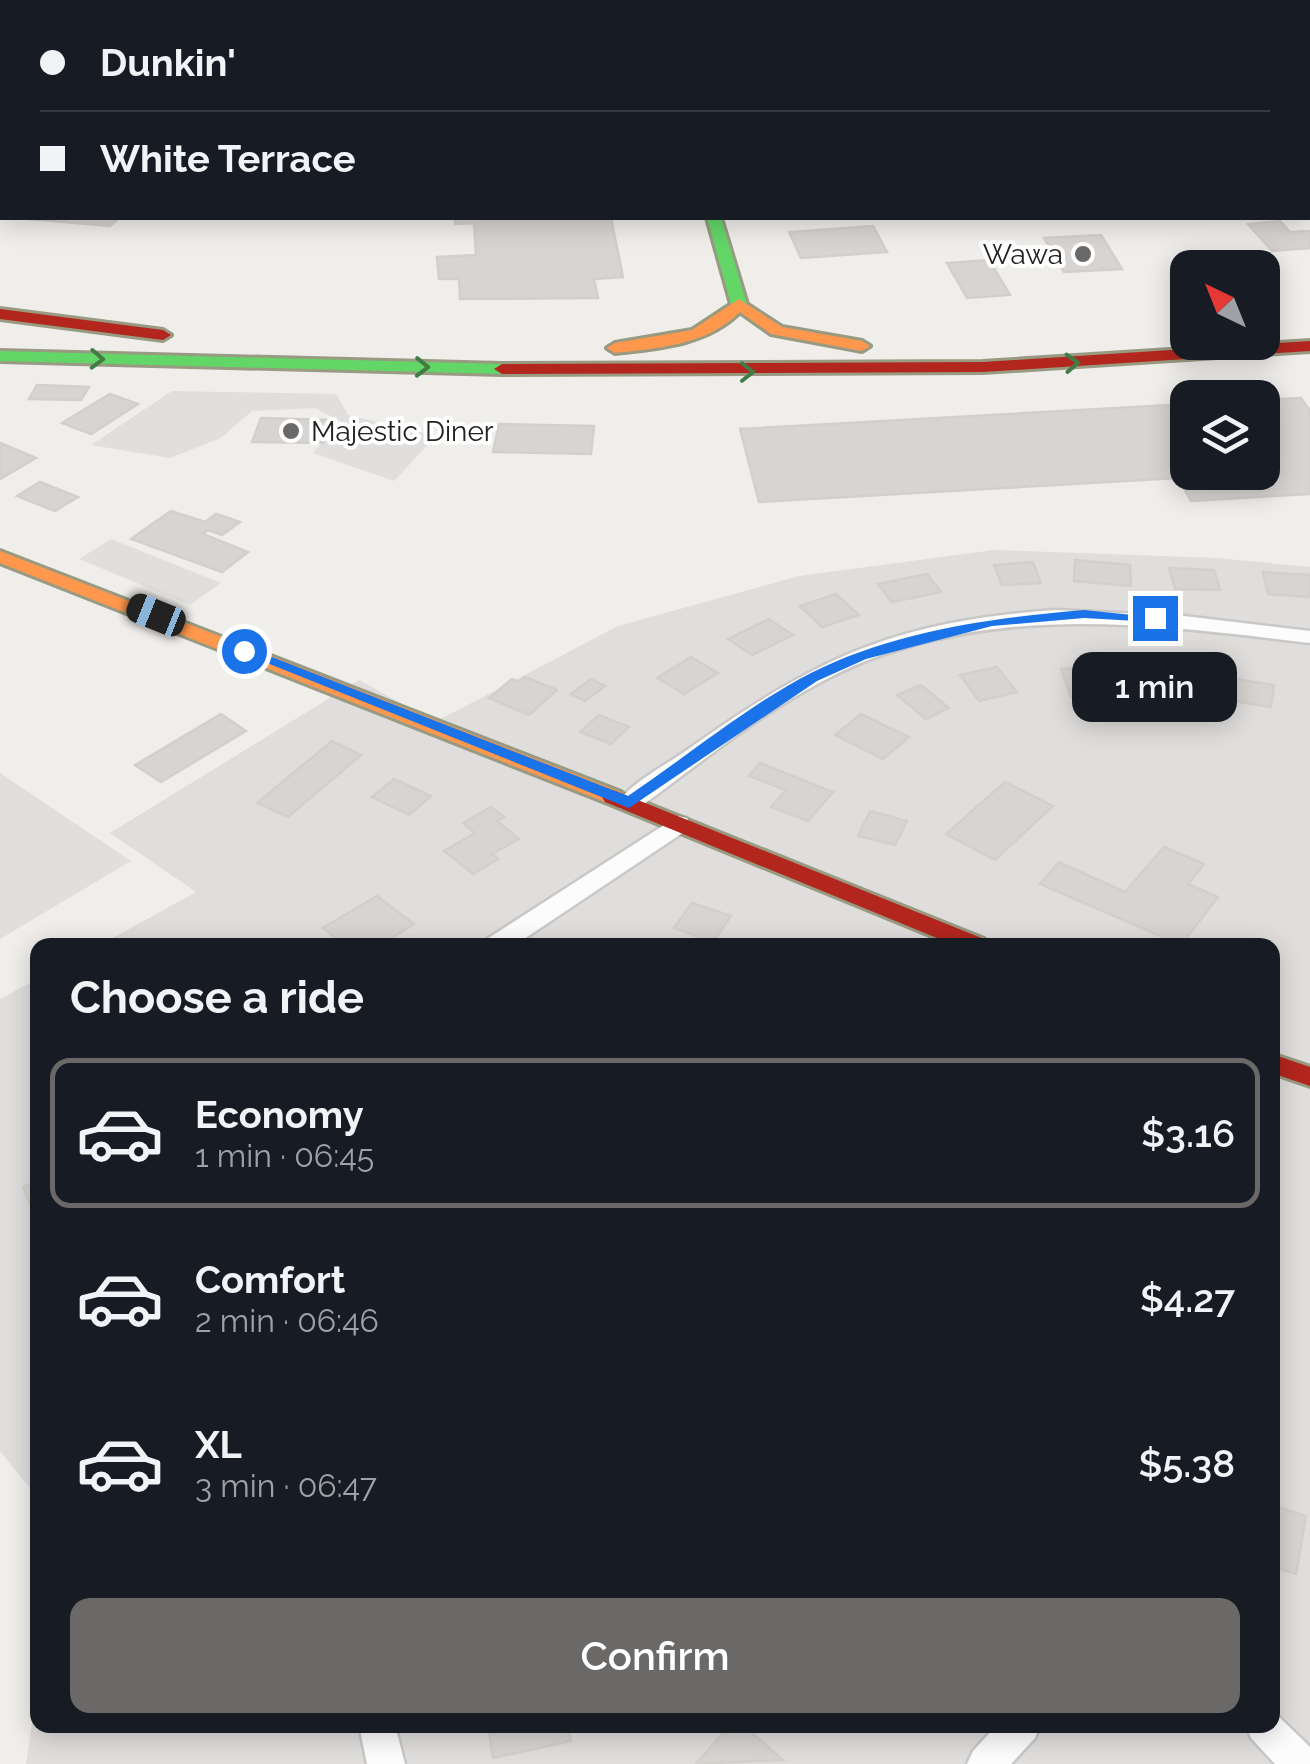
<!DOCTYPE html>
<meta charset="utf-8">
<style>
body{margin:0;font-family:Raleway,sans-serif;background:#20242c;color:#f1f3f6;height:100vh;display:flex;flex-direction:column;font-size:38px;white-space:nowrap}
*{box-sizing:border-box;margin:0}
p{font-size:32px;color:#9ea1a6}
.icon{flex:none;width:55px;height:55px;fill:none;stroke:currentColor;stroke-width:2;stroke-linecap:round;stroke-linejoin:round}
.map{position:relative;flex:1;overflow:hidden}
.details{position:absolute;left:30px;top:938px;width:1250px;height:795px;display:flex;flex-direction:column;background:#171b24;border-radius:20px;box-shadow:0 5px 25px #0003}
.details>*{flex:none}
.hud{position:absolute;left:0px;top:0px;width:1310px;height:220px;box-shadow:0 5px 25px #0003;display:grid;align-content:center;height:220px;padding:0 40px;background:#171b24}
.needle{width:65px;rotate:317deg}
.controls{position:absolute;left:1170px;top:250px;display:grid;gap:20px}
.controls a{display:grid;place-items:center;width:110px;height:110px;border-radius:20px;background:#171b24;box-shadow:0 5px 25px #0003;font-size:50px}
.end{position:absolute;width:45px;height:45px;margin:-22px;border:12px solid #1a73e8;background:#fff;box-shadow:0 0 0 5px #fff}
.from{border-radius:50%}
.bubble{position:absolute;height:70px;border-radius:20px;background:#171b24;box-shadow:0 5px 25px #0003;font-size:32px;font-weight:600;line-height:70px;text-align:center}
.car{position:absolute;width:30px;height:60px;margin:-30px -15px;border-radius:12px;box-shadow:0 0 8px 2px #0007;background:linear-gradient(#222 24%,#8ab4d8 0 40%,#222 0 76%,#8ab4d8 0 86%,#222 0)}
.hud b{display:flex;align-items:center;gap:35px;height:95px;font-size:38px}
.hud b+b{border-top:2px solid #363941}
.hud i{width:25px;height:25px;background:#f1f3f6}
ul{padding:0;list-style:none}
li{display:flex;align-items:center;gap:30px;height:150px;margin:0 20px 15px;padding:0 20px;border:5px solid transparent;border-radius:20px}
li div{flex:1}
li b{display:block;font-size:38px}
li em{font-style:normal;font-weight:600}
li.selected{border-color:#6a6968}
li>.icon{width:90px;height:90px;stroke-width:1.5}
h2{padding:0 40px;font-size:45px;line-height:120px}
.button{display:flex;gap:20px;margin-top:auto;padding:20px 40px}
.button a{flex:1;height:115px;border-radius:20px;background:#6a6968;color:#fff;font-size:40px;font-weight:600;line-height:115px;text-align:center}
.map>svg:first-child{display:block}
</style>
<div class="map">
<svg width="1310" height="1764" viewBox="0 0 1310 1764">
<rect width="100%" height="100%" fill="#f0eeeb"/>
<g fill="#dfdedc">
<polygon points="994,550 1217,558 1310,567 1310,1764 26,1764 37,1689 38,1725 1272,1725 1272,945 100,945 196,892 110,833 359,680 435,722 618,626 799,576"/>
<polygon points="37,979 37,1497 0,1451 0,999"/>
</g>
<g fill="#e0dfde">
<polygon points="172,391 336,394 348,415 436,436 394,481 313,453 342,422 315,408 252,411 221,438 170,458 91,445"/>
<polygon points="111,539 221,583 190,605 79,559"/>
<polygon points="0,773 131,861 0,939"/>
</g>
<g fill="#d7d4d2" stroke="#d3d0cc" stroke-width="2.5">
<polygon points="499,0 608,0 610,2 501,2"/>
<polygon points="17,218 119,218 110,226"/>
<polygon points="455,218 611,218 623,277 594,279 598,298 460,299 459,279 439,279 437,257 476,255 474,223 455,224"/>
<polygon points="1280,221 1290,232 1310,231 1310,248 1272,251 1248,224"/>
<polygon points="873,226 887,252 801,258 789,232"/>
<polygon points="1101,235 1122,269 1064,272 1044,238"/>
<polygon points="989,260 1010,295 967,298 947,263"/>
<polygon points="37,385 89,387 81,400 29,399"/>
<polygon points="110,394 138,404 91,434 62,423"/>
<polygon points="1301,398 1310,411 1310,494 1191,501 1178,478 759,502 740,429 1188,404 1188,472 1262,472 1262,400"/>
<polygon points="261,418 330,420 323,443 252,442"/>
<polygon points="499,424 594,426 591,454 493,452"/>
<polygon points="0,443 36,458 0,479"/>
<polygon points="40,482 78,497 55,511 17,496"/>
<polygon points="171,511 205,522 216,514 240,522 222,535 208,530 203,534 248,552 222,572 131,539"/>
<polygon points="1075,560 1130,565 1131,586 1074,581"/>
<polygon points="1033,562 1041,583 1002,585 994,565"/>
<polygon points="1169,568 1214,570 1220,590 1175,589"/>
<polygon points="1263,572 1310,575 1310,597 1268,594"/>
<polygon points="927,574 941,592 892,602 878,584"/>
<polygon points="836,594 859,615 822,627 800,606"/>
<polygon points="769,619 793,635 752,655 728,639"/>
<polygon points="691,657 718,673 684,694 657,678"/>
<polygon points="997,667 1017,692 979,701 960,675"/>
<polygon points="1091,668 1101,696 1071,697 1061,669"/>
<polygon points="1121,669 1169,674 1170,693 1121,688"/>
<polygon points="525,677 557,690 529,715 489,698 512,679 519,682"/>
<polygon points="1223,677 1274,685 1271,707 1220,699"/>
<polygon points="591,679 605,686 585,701 571,694"/>
<polygon points="921,685 949,708 926,719 897,695"/>
<polygon points="221,714 246,731 161,782 135,765"/>
<polygon points="861,714 909,737 883,759 835,735"/>
<polygon points="599,715 629,727 611,744 580,732"/>
<polygon points="332,741 361,755 288,817 257,803"/>
<polygon points="760,763 833,792 808,821 771,807 786,790 749,776"/>
<polygon points="394,779 431,796 409,815 372,797"/>
<polygon points="1005,782 1053,806 995,860 946,834"/>
<polygon points="491,807 504,817 497,821 519,839 492,854 498,859 473,874 444,851 475,833 463,823"/>
<polygon points="870,811 907,821 895,845 858,836"/>
<polygon points="1164,847 1204,864 1188,884 1218,897 1181,945 1040,884 1059,862 1125,892"/>
<polygon points="377,896 414,924 380,945 344,945 323,928"/>
<polygon points="692,903 731,916 713,942 674,928"/>
<polygon points="38,1181 38,1222 23,1187"/>
<polygon points="1272,1505 1306,1516 1296,1574 1272,1566"/>
<polygon points="488,1725 568,1725 571,1741 493,1758"/>
<polygon points="730,1725 743,1725 783,1760 696,1764"/>
</g>
<g fill="none" stroke-linecap="round" stroke-linejoin="round">
<defs>
<g id="street">
<polygon points="761,0 776,0 777,2 762,2"/>
<path d="M1056,610L1184,616L1310,631V643C1144,623 972,600 819,683C754,718 697,766 637,809H621L617,803C633,781 668,764 690,748C819,656 897,621 1056,610Z"/>
<polygon points="678,816 687,818 690,824 687,830 515,945 483,945 487,939"/>
<polygon points="1272,1710 1310,1747 1310,1764 1275,1764 1251,1738 1246,1725 1272,1725"/>
<polygon points="359,1725 395,1725 405,1764 367,1764"/>
<polygon points="997,1725 1040,1725 1035,1738 1011,1764 967,1764 973,1751"/>
</g>
<g id="fast">
<polygon points="707,218 721,218 747,304 744,307 731,304"/>
<polygon points="0,351 502,364 510,369 502,374 0,361"/>
</g>
<g id="slow">
<path d="M739,299L782,327L862,341L870,346L862,351L771,334L740,312C707,345 659,348 615,353L607,348L615,343L692,330Z"/>
<polygon points="0,551 621,792 624,797 621,802 605,802 0,563"/>
</g>
<g id="jam">
<polygon points="186,0 198,0 198,2 187,2"/>
<polygon points="0,309 163,330 171,335 163,340 0,319"/>
<polygon points="1310,341 1310,351 983,372 502,374 494,369 502,364 983,362"/>
<polygon points="613,790 984,939 988,945 954,945 605,802 602,797"/>
<polygon points="1272,1054 1310,1067 1310,1086 1272,1073"/>
</g>
</defs>
<use href="#street" stroke="#c9c8c7" stroke-width="5"/>
<use href="#fast" stroke="#999a82" stroke-width="6"/>
<use href="#slow" stroke="#999a82" stroke-width="6"/>
<use href="#jam" stroke="#999a82" stroke-width="6"/>
<use href="#street" fill="#fdfcfc" fill-rule="evenodd"/>
<use href="#fast" fill="#63d668" fill-rule="evenodd"/>
<use href="#slow" fill="#ff974d" fill-rule="evenodd"/>
<use href="#jam" fill="#b3261e" fill-rule="evenodd"/>
</g>
<defs><path id="oneway-chevron" d="M-2-3.5L2.5 0L-2 3.5" fill="none" stroke-width="1.6" stroke-linecap="round" stroke-linejoin="round" transform="scale(2.5)"/></defs>
<g stroke="#427c45">
<use href="#oneway-chevron" transform="translate(97 359) rotate(2)"/>
<use href="#oneway-chevron" transform="translate(1072 363) rotate(-3)"/>
<use href="#oneway-chevron" transform="translate(422 367) rotate(1)"/>
<use href="#oneway-chevron" transform="translate(747 372)"/>
</g>
<path fill="#1a73e8" d="M1084,610L1162,618L1155,622L1084,618L992,626L866,659L817,681L629,808L237,651L249,648L628,796C683,759 753,702 811,673C895,631 991,618 1084,610Z"/>
<g fill="#6a6968" stroke="#fff" stroke-width="4">
<circle cx="1083" cy="254" r="10"/>
<circle cx="291" cy="431" r="10"/>
</g>
<g text-anchor="middle" stroke-width="8" stroke-linejoin="round" paint-order="stroke">
<g font-size="28" fill="#222" stroke="#fff" text-anchor="end">
<text x="1063" y="264">Wawa</text>
<text x="311" y="441" text-anchor="start">Majestic Diner</text>
</g>
</g>
</svg>
<div class="controls">
<a><svg class="needle" viewBox="-14 -14 28 28"><path d="M0-13l5 13h-10z" fill="#e53935"/><path d="M0 13l5-13h-10z" fill="#9ea1a6"/></svg></a>
<a><svg class="icon" aria-label="layers" viewBox="0 0 24 24"><path d="M12 4l9 5-9 5-9-5zM3 14l9 5 9-5"/></svg></a>
</div>
<i class="end from" style="left:244px;top:651px"></i>
<i class="end" style="left:1155px;top:618px"></i>
<div class="bubble" style="left:1072px;top:652px;width:165px">1 min</div>
<i class="car" style="left:156px;top:615px;rotate:292deg"></i>
<div class="hud">
<b><i class="from"></i>Dunkin'</b>
<b><i></i>White Terrace</b>
</div>
<section class="details">
<h2>Choose a ride</h2>
<ul>
<li class="selected"><svg class="icon" aria-label="car" viewBox="0 0 24 24"><path d="M5 17H2v-5l4-1 3-4h7l3 4 3 1v5h-3M9 17h6M6 11h13"/><circle cx="7" cy="17" r="2"/><circle cx="17" cy="17" r="2"/></svg><div><b>Economy</b><p>1 min · 06:45</p></div><em>$3.16</em></li>
<li><svg class="icon" aria-label="car" viewBox="0 0 24 24"><path d="M5 17H2v-5l4-1 3-4h7l3 4 3 1v5h-3M9 17h6M6 11h13"/><circle cx="7" cy="17" r="2"/><circle cx="17" cy="17" r="2"/></svg><div><b>Comfort</b><p>2 min · 06:46</p></div><em>$4.27</em></li>
<li><svg class="icon" aria-label="car" viewBox="0 0 24 24"><path d="M5 17H2v-5l4-1 3-4h7l3 4 3 1v5h-3M9 17h6M6 11h13"/><circle cx="7" cy="17" r="2"/><circle cx="17" cy="17" r="2"/></svg><div><b>XL</b><p>3 min · 06:47</p></div><em>$5.38</em></li>
</ul>
<div class="button"><a>Confirm</a></div>
</section>
</div>
